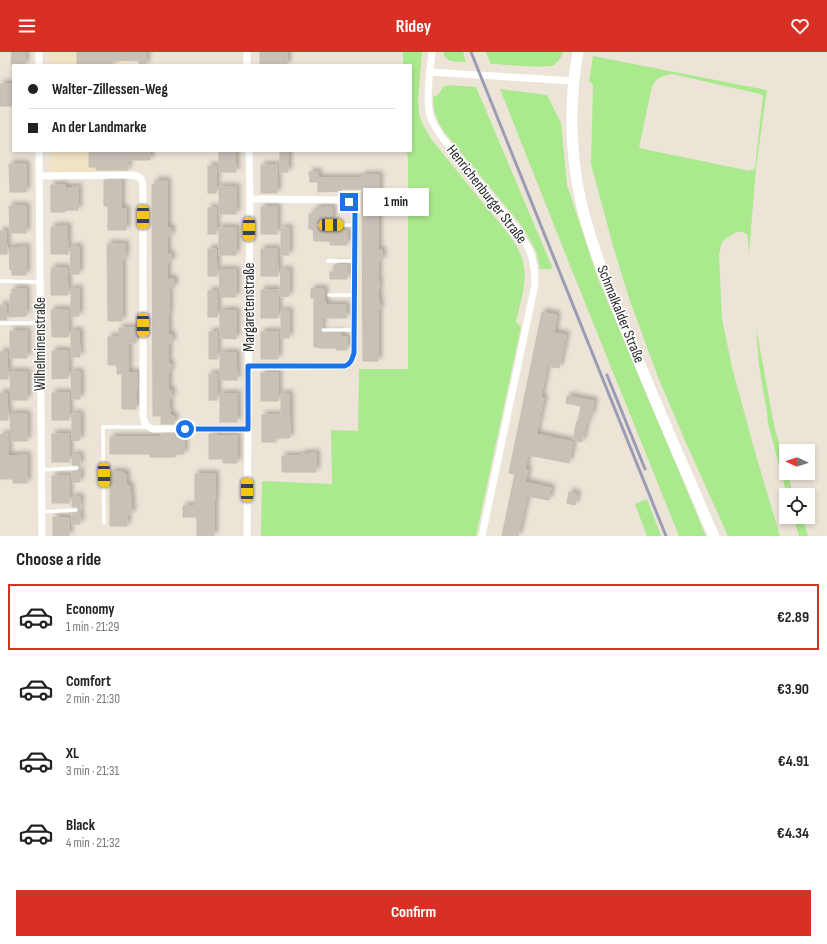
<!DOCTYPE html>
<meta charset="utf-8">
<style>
body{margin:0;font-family:"Sofia Sans Condensed",sans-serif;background:#f2f2f2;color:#222;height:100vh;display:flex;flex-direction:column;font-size:15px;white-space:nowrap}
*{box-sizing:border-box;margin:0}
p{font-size:13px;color:#767676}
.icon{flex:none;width:22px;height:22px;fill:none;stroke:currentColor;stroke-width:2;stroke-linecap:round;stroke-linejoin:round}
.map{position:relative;height:484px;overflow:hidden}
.side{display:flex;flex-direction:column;background:#fff;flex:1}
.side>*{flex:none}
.top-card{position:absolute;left:12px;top:12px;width:400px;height:88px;border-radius:0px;box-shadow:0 2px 6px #0003;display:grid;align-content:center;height:88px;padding:0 16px;background:#fff}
.needle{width:26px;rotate:273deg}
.buttons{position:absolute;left:779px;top:392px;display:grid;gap:8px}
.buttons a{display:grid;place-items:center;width:36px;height:36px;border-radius:0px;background:#fff;box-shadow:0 2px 6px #0003;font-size:20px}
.end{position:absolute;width:18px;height:18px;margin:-9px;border:5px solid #1a73e8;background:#fff;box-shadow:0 0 0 2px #fff}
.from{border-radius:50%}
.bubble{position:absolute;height:28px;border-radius:0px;background:#fff;box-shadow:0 2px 6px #0003;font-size:13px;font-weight:700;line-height:28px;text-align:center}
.car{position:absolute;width:12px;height:24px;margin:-12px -6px;border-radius:5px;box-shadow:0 0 3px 1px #0007;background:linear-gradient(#f5c518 24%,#345 0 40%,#f5c518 0 76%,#345 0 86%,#f5c518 0)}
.top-card b{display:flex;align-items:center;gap:14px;height:38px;font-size:15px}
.top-card b+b{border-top:1px solid #e0e0e0}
.top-card i{width:10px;height:10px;background:#222}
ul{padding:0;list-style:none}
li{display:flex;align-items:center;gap:12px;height:66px;margin:0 8px 6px;padding:0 8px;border:2px solid transparent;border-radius:0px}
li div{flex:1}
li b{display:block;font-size:15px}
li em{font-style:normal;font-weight:700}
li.current{border-color:#d93025}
li>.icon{width:36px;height:36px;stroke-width:1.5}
h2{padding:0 16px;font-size:18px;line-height:48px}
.cta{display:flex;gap:8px;margin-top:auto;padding:8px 16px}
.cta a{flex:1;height:46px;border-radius:0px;background:#d93025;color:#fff;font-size:16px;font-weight:700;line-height:46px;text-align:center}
header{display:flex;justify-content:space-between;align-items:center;height:52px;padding:0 16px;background:#d93025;color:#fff;font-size:18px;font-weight:700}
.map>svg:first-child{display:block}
</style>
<header><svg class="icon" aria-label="menu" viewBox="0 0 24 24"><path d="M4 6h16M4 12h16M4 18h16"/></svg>Ridey<svg class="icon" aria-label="heart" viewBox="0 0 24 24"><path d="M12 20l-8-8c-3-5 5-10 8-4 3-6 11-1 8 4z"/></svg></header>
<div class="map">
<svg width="827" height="484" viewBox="0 0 827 484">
<defs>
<filter id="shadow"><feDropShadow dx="3.5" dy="-3.5" stdDeviation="2" flood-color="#0004"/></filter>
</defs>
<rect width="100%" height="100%" fill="#ece4d7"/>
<g fill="#f0e3c5">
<rect x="49" y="0" width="79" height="13"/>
<rect x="50" y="99" width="79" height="21"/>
</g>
<g fill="#aae98d" fill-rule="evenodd">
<path d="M403,0H422L418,48L419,62L422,71L431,87C450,110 468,133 487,156C499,171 519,191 523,210C528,229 520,251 516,270L521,275L476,484H261L262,429L332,432L331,378L358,379L359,317H408V107L407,99H411V13H403Z"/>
<path d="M443,0H463L466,10C457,10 446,11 443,0Z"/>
<path d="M486,0H563C562,4 558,10 554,13C546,17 502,12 491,12Z"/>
<path d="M593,4L767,38L756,116L749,202L748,186L747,182L742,180H737L728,185L722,190L719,202L722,267L732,315L755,400L780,484H728L687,393L658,325L630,249L613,194L591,112L593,32L589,30ZM672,22L760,42L763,44L755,116L750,119L639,96L652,34C658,25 661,24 672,22Z"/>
<path d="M448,33L476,35L553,217H540L536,199L521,173L444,80C437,69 433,59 433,45L438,43L443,35Z"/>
<polygon points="500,37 547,43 561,71 567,133 597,224 706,484 679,484 569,211"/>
<polygon points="756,275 774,373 786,416 786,421 787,421 794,443 787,443 768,371 767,361 759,313"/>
<polygon points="647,447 661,484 647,484 635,452"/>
<polygon points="793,465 802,465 808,484 799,484"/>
</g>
<g fill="#c7c1b8" stroke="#c7c0b1" filter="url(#shadow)">
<polygon points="12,0 25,0 25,13 11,13"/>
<polygon points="77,0 146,0 146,13 139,13 139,9 113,8 113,13 77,13"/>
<rect x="260" y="0" width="27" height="13"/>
<rect x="0" y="32" width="13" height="22"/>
<polygon points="89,99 150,99 150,108 128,108 128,118 96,118 96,115 89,115"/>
<polygon points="219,99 235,99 236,120 219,120"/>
<rect x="280" y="99" width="8" height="21"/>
<polygon points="9,112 26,112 26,140 10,140"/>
<rect x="261" y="113" width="16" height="28"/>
<rect x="208" y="114" width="8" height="27"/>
<polygon points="309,120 318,120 318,126 362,126 362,123 379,123 379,148 378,148 378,198 382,198 382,208 378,208 378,229 379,229 378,246 379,247 380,257 378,257 378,309 363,309 362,137 341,137 341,139 318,140 318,130 310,130"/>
<polygon points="104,128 121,128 121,157 126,157 126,178 108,178 108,154 104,154"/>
<polygon points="155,129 167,129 167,176 171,176 171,184 167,184 167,202 171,202 171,210 167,210 167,227 174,227 174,236 169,236 169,262 168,262 168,283 172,283 172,291 168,291 168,312 171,312 170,320 168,320 168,338 171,338 172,346 169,346 170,364 174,364 174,372 161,372 161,364 153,364 152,133 154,133"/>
<polygon points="51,133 65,133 65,136 78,135 78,158 65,158 65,160 51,160"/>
<rect x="219" y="135" width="17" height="27"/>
<polygon points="9,154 26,154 26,181 10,181"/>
<rect x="261" y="155" width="16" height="27"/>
<polygon points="332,155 332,170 318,170 316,172 316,174 319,176 332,176 332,179 347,179 347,193 330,193 330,189 314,189 313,177 309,177 309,162 315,162 315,156"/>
<rect x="208" y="156" width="8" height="26"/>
<polygon points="67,174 68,202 51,202 51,175"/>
<rect x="219" y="176" width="17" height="27"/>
<rect x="281" y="176" width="8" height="27"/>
<polygon points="0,179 6,179 7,202 0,202"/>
<polygon points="107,192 125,192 125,207 122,207 122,269 108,269"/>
<polygon points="26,195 26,223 12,223 12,218 10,218 9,196"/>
<polygon points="71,195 79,195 79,222 70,222"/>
<polygon points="208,197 216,197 217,224 208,224"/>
<polygon points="261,197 277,197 278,224 261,224"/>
<polygon points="334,213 347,213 347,227 330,227 330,220 334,220"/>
<polygon points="51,216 67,216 68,243 51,243"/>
<polygon points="219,218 236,218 236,245 220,245"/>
<polygon points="281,218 289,218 289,244 280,245"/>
<polygon points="12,237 26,237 26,264 10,265 10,242 12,242"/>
<rect x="71" y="237" width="8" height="27"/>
<polygon points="311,237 324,237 324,250 326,250 326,253 346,253 346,266 322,266 322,275 320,278 323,281 341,281 341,285 347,285 347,298 336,298 336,296 319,296 319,295 314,295 314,246 311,246"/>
<rect x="261" y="238" width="17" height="28"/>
<rect x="208" y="239" width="9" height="26"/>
<polygon points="0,253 6,253 7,268 0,268"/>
<polygon points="51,258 68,258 68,285 52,285"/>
<polygon points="220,259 236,259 236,287 220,286"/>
<rect x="281" y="259" width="8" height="27"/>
<polygon points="542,260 557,263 554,281 566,283 559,316 547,314 541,345 544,346 536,382 573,390 569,411 528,403 525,417 528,418 525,430 551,436 549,448 527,444 518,484 502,484 515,422 509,421"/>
<polygon points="119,276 136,276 136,291 128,291 128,321 137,321 136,357 122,357 122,322 117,322 117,313 108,313 108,285 119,285"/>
<rect x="10" y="279" width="17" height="27"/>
<polygon points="71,279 79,279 80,305 71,305"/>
<rect x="209" y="280" width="8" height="27"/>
<rect x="261" y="280" width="17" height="27"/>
<polygon points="52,299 68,299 68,326 52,327"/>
<polygon points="0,300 7,300 8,327 0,327"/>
<polygon points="220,301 236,301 237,328 220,328"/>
<polygon points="10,320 27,320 27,348 11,348"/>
<polygon points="71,320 80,320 80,347 72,347"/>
<rect x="261" y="321" width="17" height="28"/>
<rect x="209" y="322" width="8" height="26"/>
<polygon points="0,341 7,341 8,368 0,368"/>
<rect x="52" y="341" width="17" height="27"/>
<rect x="220" y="342" width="17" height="28"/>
<polygon points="281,342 289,342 290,386 276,386 276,390 262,390 262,363 281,363"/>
<polygon points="567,344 594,349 591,364 589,364 587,371 586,371 582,390 573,388 577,369 578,370 581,354 566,351"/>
<polygon points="10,362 27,362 27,389 11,389"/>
<polygon points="72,362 80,362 80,388 72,389"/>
<polygon points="8,382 8,404 27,403 27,431 13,431 13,427 0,427 0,383"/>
<rect x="52" y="382" width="17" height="28"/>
<polygon points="161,382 174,382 174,385 184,385 184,402 175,402 175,405 150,405 150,402 110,402 110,385 161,385"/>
<polygon points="209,382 217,382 217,384 237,384 237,411 223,411 223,407 209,407"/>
<polygon points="316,401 316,420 282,420 282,404 301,404 301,402"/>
<polygon points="72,403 80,403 80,415 78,413 72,413"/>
<polygon points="80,417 80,430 72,430 72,420 78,419"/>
<polygon points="110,420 123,420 124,422 126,422 126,433 130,434 132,462 127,462 127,474 110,474"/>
<polygon points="195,422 215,422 215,448 214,448 214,484 197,484 197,465 183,465 183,454 195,454"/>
<rect x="52" y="424" width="17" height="27"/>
<polygon points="569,440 577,442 575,453 567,451"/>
<polygon points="72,445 80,445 80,472 72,472 72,461 77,461 79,458 77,455 72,455"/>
<polygon points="53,465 69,466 69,484 53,484"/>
</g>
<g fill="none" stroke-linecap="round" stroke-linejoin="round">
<g stroke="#fff" stroke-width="3.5">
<polyline points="319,173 354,173"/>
<polyline points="328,209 355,209"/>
<polyline points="0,229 40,230"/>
<polyline points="329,243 354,243"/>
<polyline points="0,271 40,271"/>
<polyline points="323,278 354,278"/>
<polyline points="41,418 77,416"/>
<polyline points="41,460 76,458"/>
<polyline points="104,471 103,375 147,375"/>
</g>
<g stroke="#fff" stroke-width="7">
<polyline points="39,0 39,13"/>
<polyline points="247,0 247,13"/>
<path d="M432,0C430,19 425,50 431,67C434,73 437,78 441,84L516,176L529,197L532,205L534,216L535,232L482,484"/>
<polyline points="430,20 574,29"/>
<polyline points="39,99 42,484"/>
<path d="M39,124L133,123C141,125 142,127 143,134V366C145,372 147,375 153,377H248"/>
<path d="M248,315L345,314C351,312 353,307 354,301L355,160C353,154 350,151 344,148L250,147"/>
<polyline points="247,484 250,147 249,99"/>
</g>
<path stroke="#fff" stroke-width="11" d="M578,0C569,50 570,101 581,150C594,206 620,262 641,315C657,353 673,391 690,429C698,447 705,466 714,484"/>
<g stroke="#9a9db5" stroke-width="3">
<polyline points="471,0 666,484"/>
<polyline points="607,323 645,417"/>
</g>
</g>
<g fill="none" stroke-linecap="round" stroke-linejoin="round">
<path stroke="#1a73e8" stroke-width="5" d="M185,377H248V314H345C351,312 352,307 354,301L355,160L353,154L349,150"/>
</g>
<g text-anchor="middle" stroke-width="3" stroke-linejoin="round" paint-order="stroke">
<g font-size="15" fill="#282828" stroke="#fff">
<text transform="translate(487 142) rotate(52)" y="5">Henrichenburger Straße</text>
<text transform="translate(249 255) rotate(-90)" y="5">Margaretenstraße</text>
<text transform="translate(621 262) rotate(68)" y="5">Schmalkalder Straße</text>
<text transform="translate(40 292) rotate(-90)" y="5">Wilhelminenstraße</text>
</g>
</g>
</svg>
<div class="buttons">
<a><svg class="needle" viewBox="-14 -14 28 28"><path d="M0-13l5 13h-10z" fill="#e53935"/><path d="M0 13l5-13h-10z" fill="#767676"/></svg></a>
<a><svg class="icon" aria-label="locate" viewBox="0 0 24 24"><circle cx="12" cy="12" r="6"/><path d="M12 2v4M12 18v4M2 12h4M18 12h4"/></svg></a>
</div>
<i class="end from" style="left:185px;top:377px"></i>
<i class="end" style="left:349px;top:150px"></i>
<div class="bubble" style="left:363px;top:136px;width:66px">1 min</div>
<i class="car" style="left:143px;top:165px;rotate:180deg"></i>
<i class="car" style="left:331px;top:173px;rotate:90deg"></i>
<i class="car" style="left:249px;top:177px;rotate:180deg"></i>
<i class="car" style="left:143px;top:273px;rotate:180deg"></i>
<i class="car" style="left:104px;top:423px;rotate:179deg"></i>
<i class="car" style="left:247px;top:438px;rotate:0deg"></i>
<div class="top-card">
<b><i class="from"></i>Walter-Zillessen-Weg</b>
<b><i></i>An der Landmarke</b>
</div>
</div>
<section class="side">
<h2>Choose a ride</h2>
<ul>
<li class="current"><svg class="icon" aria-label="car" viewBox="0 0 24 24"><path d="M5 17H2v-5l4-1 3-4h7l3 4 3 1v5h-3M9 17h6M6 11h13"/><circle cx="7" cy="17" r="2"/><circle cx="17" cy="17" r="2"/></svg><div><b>Economy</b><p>1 min · 21:29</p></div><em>€2.89</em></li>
<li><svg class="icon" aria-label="car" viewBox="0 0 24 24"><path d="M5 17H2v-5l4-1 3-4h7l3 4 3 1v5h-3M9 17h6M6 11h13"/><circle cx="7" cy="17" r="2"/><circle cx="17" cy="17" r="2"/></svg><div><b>Comfort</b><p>2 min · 21:30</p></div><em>€3.90</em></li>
<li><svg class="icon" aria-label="car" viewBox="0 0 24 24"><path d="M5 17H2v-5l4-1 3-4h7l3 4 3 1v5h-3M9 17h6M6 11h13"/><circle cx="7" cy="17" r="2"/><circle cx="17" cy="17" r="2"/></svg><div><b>XL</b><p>3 min · 21:31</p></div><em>€4.91</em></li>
<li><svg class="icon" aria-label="car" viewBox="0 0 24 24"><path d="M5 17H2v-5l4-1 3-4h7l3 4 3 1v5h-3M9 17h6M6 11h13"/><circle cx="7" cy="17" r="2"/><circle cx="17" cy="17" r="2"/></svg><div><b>Black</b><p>4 min · 21:32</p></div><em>€4.34</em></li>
</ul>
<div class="cta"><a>Confirm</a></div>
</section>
